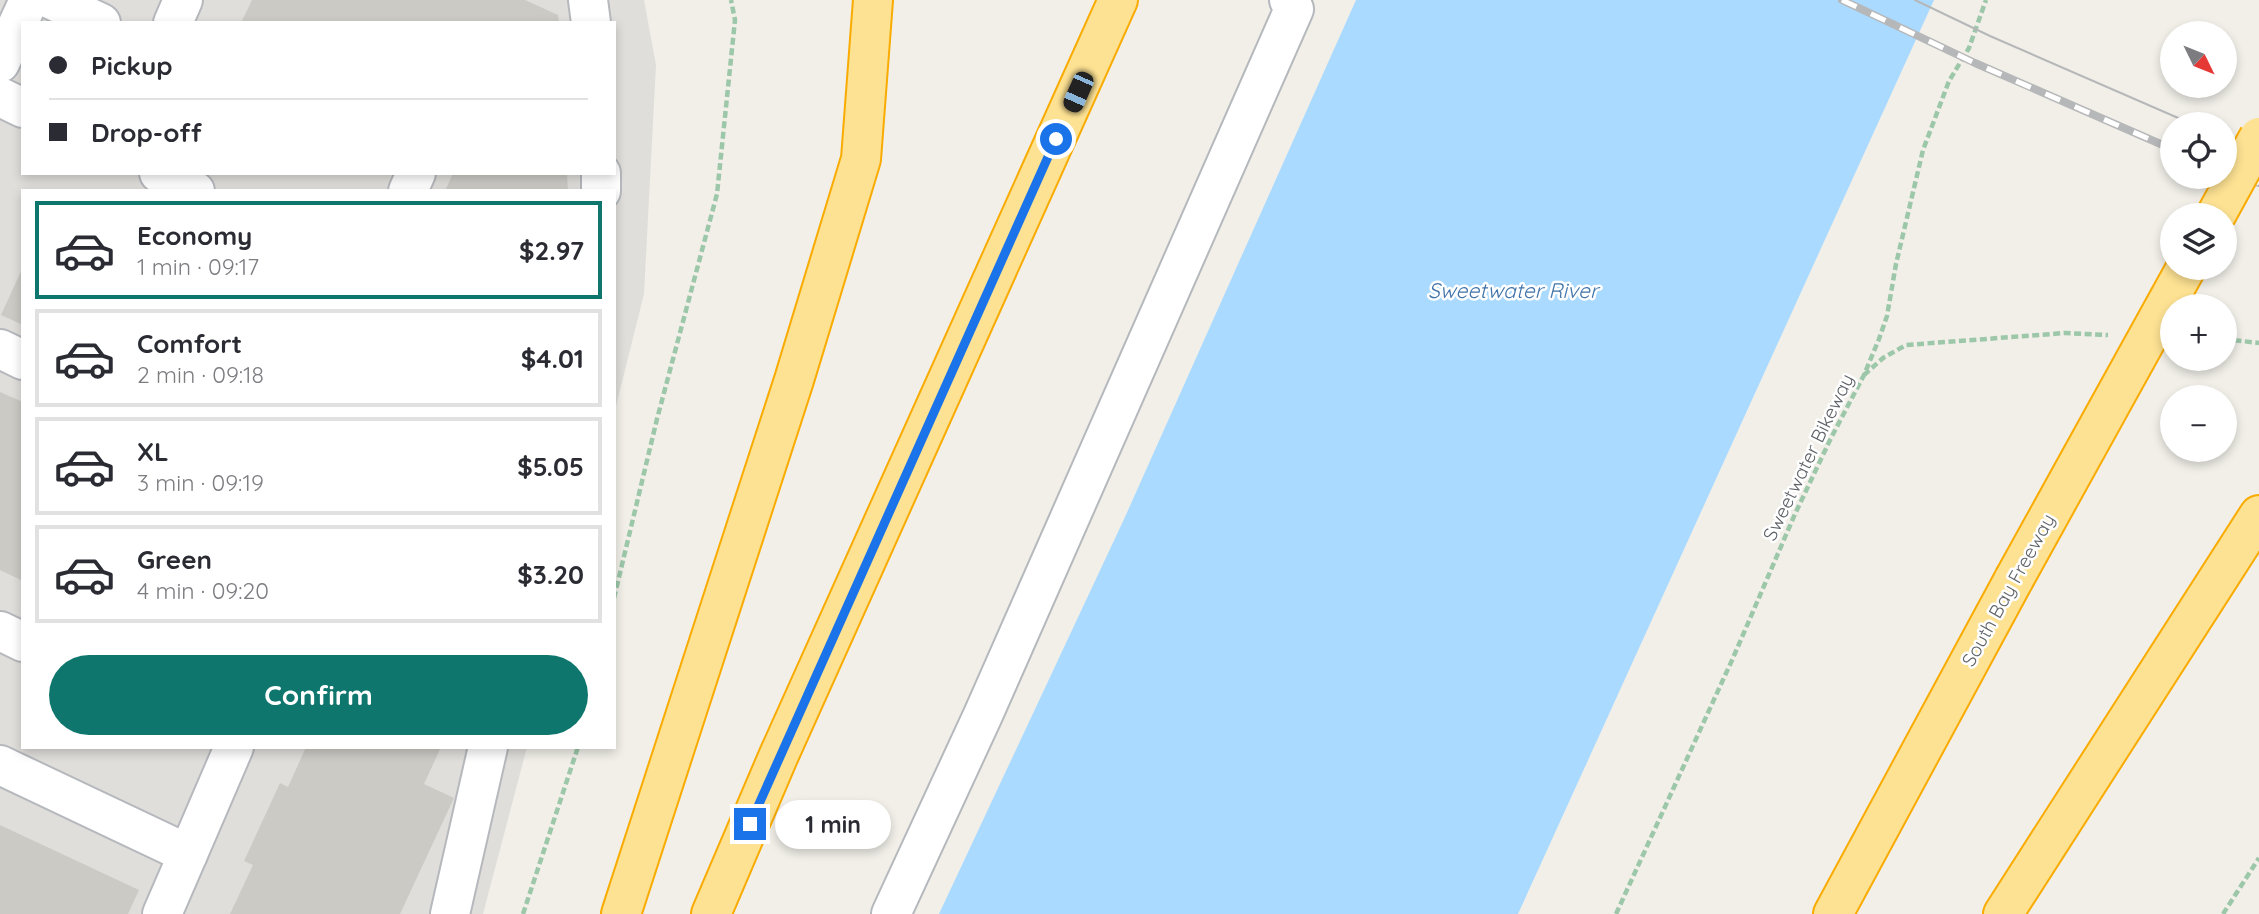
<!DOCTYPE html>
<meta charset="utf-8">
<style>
body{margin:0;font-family:Quicksand,sans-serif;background:#f7f7f7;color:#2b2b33;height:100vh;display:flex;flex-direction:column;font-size:26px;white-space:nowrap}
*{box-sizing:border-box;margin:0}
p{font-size:23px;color:#7c7c81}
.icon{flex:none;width:38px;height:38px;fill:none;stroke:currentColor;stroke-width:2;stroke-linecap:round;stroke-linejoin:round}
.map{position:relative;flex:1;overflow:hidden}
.details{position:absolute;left:21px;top:189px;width:595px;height:560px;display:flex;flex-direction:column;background:#fff;border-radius:0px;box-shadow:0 4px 10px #0003}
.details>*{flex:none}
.banner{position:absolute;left:21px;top:21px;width:595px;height:154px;border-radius:0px;box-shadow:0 4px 10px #0003;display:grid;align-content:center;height:154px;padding:0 28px;background:#fff}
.needle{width:46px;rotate:133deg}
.tools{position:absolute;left:2160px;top:21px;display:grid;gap:14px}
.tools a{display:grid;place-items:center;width:77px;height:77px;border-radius:50%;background:#fff;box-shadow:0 4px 10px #0003;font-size:35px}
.end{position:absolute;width:32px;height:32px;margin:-16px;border:9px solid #1a73e8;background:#fff;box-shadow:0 0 0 4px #fff}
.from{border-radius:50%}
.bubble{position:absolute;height:49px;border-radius:24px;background:#fff;box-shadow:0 4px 10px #0003;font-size:23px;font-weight:700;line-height:49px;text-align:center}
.car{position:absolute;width:21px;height:42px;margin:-21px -10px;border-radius:9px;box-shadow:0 0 5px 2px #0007;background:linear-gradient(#222 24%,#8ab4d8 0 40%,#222 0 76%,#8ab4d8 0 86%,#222 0)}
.banner b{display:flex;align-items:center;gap:24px;height:66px;font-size:26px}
.banner b+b{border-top:2px solid #e1e1e2}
.banner i{width:18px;height:18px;background:#2b2b33}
ul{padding:12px 0 0;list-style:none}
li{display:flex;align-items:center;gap:21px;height:98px;margin:0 14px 10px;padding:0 14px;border:4px solid #e1e1e2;border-radius:0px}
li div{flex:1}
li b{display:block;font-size:26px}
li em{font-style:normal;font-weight:700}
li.active{border-color:#0f766e}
li>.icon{width:63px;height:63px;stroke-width:1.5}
.button{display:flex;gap:14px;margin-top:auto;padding:14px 28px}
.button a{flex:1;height:80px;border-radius:42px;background:#0f766e;color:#fff;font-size:28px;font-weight:700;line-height:80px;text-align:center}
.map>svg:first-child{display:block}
</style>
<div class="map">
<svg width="2259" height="914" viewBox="0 0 2259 914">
<rect width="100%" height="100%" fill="#f1efe8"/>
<path fill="#e0deda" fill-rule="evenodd" d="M0,0H644L656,65L644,294L614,414V191H23V747H527L483,914H0ZM23,23H614V173H23Z"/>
<polygon fill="#aadaff" points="1356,0 1934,0 1518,914 939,914 1125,517"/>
<g fill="#cccac5">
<polygon points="252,0 525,0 558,15 559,23 241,23"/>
<polygon points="453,173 567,173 568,191 445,191"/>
<polygon points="23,267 23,325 1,315"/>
<polygon points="0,392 23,402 23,581 0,570"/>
<polygon points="306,747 441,747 424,784 454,798 400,914 230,914 253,865 244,861 280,783 288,787"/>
<polygon points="0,825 139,890 128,914 0,914"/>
</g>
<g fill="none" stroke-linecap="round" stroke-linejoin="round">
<defs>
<g id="minor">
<polyline points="52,0 101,23"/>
<polyline points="588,0 591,23"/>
<polyline points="173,23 183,0"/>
<polyline points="0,63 29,0"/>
<polyline points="0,97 23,108"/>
<polyline points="159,173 195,191"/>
<polyline points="601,173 601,191"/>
<polyline points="408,191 416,173"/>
<polyline points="0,349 23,360"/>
<polyline points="0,631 23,642"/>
<polyline points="0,765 188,854 162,914"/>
<polyline points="188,854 234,747"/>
<polyline points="450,914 488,747"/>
<polyline points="891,914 983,715 1294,9 1289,0"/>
</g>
<g id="highway">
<polyline points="621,914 794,380 861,159 873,0"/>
<polyline points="711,914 778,757 1118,0"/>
<polyline points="1833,914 2014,579"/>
<polyline points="2003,914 2259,515"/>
</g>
</defs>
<use href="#minor" stroke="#b5b8bc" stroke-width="42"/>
<use href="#highway" stroke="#f9ab00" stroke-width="42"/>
<g stroke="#9cc7a9" stroke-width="4.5" stroke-dasharray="7 3.5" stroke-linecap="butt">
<polyline points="2224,339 2259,343"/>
<polyline points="1864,375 1883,358 1906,345 2065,333 2108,335"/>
<polyline points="614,598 657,419 717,194 735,20 731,0"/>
<polyline points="523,914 578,747"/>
<polyline points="1616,914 1733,658 1795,514 1831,438 1864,375 1879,339 1887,316 1896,264 1923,150 1949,81 1969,48 1986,0"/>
<polyline points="2223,914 2259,858"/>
</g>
<use href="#minor" stroke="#fff" stroke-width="38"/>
<use href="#highway" stroke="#fde293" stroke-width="38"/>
<g stroke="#b6b7b8" stroke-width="2">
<polyline points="1915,0 1990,36 2192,124"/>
<polyline points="2224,137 2259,150"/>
</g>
<defs>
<g id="rail">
<polyline points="1842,0 1975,63 2172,149"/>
<polyline points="2224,170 2259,183"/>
</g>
</defs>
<use href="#rail" stroke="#b6b7b8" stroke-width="8"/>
<use href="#rail" stroke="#fff" stroke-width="5" stroke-dasharray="16" stroke-linecap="butt"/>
<defs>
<g id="highway-bridge">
<polyline points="2216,215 2259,137"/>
<polyline points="2014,579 2186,268"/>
</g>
</defs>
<use href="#highway-bridge" stroke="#f9ab00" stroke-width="42" stroke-linecap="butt"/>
<use href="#highway-bridge" stroke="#fde293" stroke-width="38"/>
</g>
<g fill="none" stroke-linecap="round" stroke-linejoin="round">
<polyline stroke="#1a73e8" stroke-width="9" points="750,824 1056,139"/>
</g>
<g text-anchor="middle" stroke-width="5" stroke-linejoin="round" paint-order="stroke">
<g font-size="19" fill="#5f6368" stroke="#fff">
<text transform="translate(1808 457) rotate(-64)" y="7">Sweetwater Bikeway</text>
<text transform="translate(2008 590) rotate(-61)" y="7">South Bay Freeway</text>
</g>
<g font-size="21" font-style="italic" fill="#4174aa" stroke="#fff">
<text x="1513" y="298">Sweetwater River</text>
</g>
</g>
</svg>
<div class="tools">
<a><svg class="needle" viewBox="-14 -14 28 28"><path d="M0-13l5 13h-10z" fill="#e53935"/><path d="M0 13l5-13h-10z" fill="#7c7c81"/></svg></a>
<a><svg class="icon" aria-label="locate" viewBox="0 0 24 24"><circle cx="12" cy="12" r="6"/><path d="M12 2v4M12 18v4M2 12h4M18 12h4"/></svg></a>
<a><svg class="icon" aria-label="layers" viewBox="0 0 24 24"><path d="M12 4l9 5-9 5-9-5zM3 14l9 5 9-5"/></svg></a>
<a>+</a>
<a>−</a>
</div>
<i class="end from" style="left:1056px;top:139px"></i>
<i class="end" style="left:750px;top:824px"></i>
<div class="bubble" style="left:775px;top:800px;width:116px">1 min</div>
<i class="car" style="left:1078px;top:92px;rotate:204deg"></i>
<div class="banner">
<b><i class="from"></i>Pickup</b>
<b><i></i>Drop-off</b>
</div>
<section class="details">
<ul>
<li class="active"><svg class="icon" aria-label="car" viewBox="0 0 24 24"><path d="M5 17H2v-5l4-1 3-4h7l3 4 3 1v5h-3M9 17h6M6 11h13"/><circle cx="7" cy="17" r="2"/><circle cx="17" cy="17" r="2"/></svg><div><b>Economy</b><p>1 min · 09:17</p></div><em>$2.97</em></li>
<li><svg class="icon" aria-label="car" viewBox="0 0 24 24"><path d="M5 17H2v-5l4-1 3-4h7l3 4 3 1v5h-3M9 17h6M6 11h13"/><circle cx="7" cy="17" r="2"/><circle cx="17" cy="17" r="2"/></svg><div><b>Comfort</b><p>2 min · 09:18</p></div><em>$4.01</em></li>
<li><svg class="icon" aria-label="car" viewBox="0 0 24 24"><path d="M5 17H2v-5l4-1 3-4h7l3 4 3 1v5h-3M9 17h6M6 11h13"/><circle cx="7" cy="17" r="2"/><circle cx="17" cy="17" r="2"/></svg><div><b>XL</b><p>3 min · 09:19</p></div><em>$5.05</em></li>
<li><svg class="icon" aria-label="car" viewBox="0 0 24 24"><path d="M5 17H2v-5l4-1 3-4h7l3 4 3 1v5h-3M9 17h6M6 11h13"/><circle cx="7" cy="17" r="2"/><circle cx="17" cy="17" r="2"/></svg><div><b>Green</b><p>4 min · 09:20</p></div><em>$3.20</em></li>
</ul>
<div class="button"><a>Confirm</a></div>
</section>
</div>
